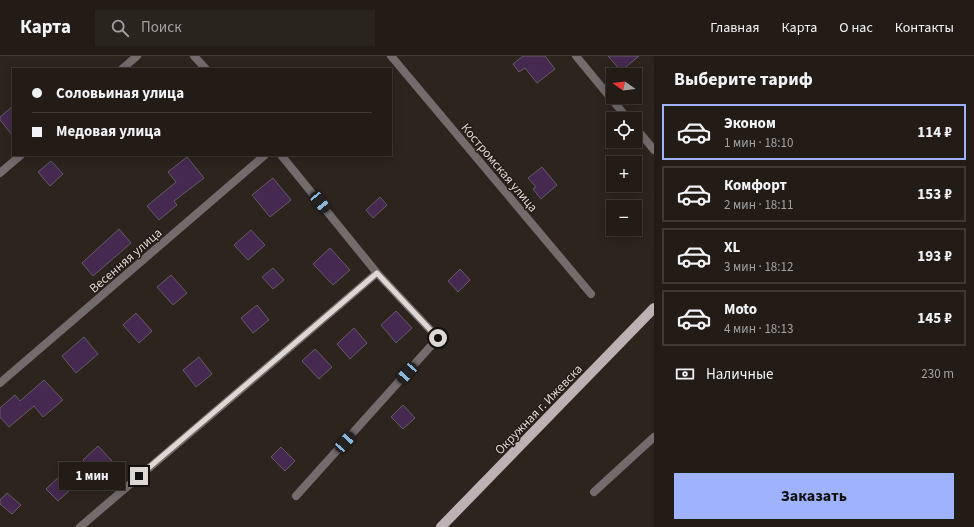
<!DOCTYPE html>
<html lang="ru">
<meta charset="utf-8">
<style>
body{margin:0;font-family:"Source Sans 3",sans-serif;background:#2a241f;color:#f1f3f6;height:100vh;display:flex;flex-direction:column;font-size:15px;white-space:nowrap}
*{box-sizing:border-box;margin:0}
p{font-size:13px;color:#a2a1a1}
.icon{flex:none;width:22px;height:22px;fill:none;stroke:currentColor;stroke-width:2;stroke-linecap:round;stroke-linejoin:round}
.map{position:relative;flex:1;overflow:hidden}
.drawer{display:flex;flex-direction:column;background:#221b16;width:320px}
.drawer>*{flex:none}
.banner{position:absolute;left:12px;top:12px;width:380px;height:88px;border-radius:0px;box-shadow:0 2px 10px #0003,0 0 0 1px #3f3935;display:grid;align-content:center;height:88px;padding:0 20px;background:#221b16}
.needle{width:26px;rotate:284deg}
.fabs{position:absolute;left:606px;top:12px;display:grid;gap:8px}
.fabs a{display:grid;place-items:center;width:36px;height:36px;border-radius:0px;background:#221b16;box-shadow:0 2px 10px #0003,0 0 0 1px #3f3935;font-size:20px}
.end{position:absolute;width:18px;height:18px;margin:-9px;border:5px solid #ded8d4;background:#111;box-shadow:0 0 0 2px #111}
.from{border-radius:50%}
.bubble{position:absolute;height:28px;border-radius:0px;background:#221b16;box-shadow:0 2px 10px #0003,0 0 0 1px #3f3935;font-size:13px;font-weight:700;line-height:28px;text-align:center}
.car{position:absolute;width:12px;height:24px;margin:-12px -6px;border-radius:5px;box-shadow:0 0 3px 1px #0007;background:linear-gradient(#222 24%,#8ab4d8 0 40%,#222 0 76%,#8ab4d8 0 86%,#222 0)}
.banner b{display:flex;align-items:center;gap:14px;height:38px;font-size:15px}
.banner b+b{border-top:1px solid #3f3935}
.banner i{width:10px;height:10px;background:#f1f3f6}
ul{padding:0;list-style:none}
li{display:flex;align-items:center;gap:12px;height:56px;margin:0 8px 6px;padding:0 12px;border:2px solid #3f3935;border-radius:0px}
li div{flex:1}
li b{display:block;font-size:15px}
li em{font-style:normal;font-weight:700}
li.selected{border-color:#9fb3fd}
li>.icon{width:36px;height:36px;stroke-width:1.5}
h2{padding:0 20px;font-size:18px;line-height:48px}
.pay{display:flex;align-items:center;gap:10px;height:44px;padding:0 20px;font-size:15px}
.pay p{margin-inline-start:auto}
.cta{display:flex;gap:8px;margin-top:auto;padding:8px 20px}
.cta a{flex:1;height:46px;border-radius:0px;background:#9fb3fd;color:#111;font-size:16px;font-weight:700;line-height:46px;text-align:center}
header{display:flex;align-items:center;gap:24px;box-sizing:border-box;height:56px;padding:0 20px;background:#221b16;border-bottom:1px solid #3f3935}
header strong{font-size:19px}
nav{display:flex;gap:22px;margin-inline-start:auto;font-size:14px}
.search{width:280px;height:36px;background:#2a241f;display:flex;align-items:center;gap:10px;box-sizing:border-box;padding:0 14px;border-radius:0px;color:#a2a1a1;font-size:15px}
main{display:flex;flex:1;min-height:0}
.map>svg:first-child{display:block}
</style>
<header>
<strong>Карта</strong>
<div class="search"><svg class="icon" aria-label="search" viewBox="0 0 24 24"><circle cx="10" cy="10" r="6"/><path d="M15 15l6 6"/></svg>Поиск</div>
<nav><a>Главная</a><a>Карта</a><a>О нас</a><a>Контакты</a></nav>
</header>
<main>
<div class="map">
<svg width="654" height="471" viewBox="0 0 654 471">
<rect width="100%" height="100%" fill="#2e241e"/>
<g fill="#452950" stroke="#645d67">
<polygon points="523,0 545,0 555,13 537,27 525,12 519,16 513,8"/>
<polygon points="608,0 639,0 621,15"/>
<polygon points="13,50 13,80 0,64 0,61"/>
<polygon points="187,101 204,122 174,145 177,149 159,164 147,150 176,126 168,116"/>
<polygon points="51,105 63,118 50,130 38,116"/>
<polygon points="542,111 557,129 541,143 533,133 536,131 528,122"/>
<polygon points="273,122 291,144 270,161 252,139"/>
<polygon points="380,141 387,149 373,162 366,154"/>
<polygon points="119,173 131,187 93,220 82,207"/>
<polygon points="251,174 265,189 248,204 234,189"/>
<polygon points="330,192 350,214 333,229 313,208"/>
<polygon points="273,212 284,224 273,233 262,221"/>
<polygon points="460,213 470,224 458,236 448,225"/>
<polygon points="171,219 187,237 173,249 157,231"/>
<polygon points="257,249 269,264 253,277 241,262"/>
<polygon points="396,255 412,272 396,287 381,269"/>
<polygon points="136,257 152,275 139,287 123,269"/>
<polygon points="354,272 367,287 350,303 337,288"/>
<polygon points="84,281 98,298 76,317 62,300"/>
<polygon points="315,293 332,311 319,323 302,305"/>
<polygon points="199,301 212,318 196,331 183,314"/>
<polygon points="44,324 63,344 43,361 34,350 9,371 0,361 0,352 15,339 20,345"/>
<polygon points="403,349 415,362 403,373 391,361"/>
<polygon points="98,390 113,406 98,420 83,404"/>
<polygon points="281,391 295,405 285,415 271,401"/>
<polygon points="61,419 68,426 66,429 70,434 58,445 46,433"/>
<polygon points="7,437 21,449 12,458 0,448 0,444"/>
</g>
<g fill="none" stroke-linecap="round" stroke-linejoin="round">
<g stroke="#726c6d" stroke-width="8">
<polyline points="194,0 206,13"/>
<polyline points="391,0 591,238"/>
<polyline points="576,0 628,63"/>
<polyline points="122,13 137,0"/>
<polyline points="635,71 654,94"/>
<polyline points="281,99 377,217 438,282 296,440"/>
<polyline points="0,117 21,99"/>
<polyline points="0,327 265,99"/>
<polyline points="594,436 654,381"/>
<polyline points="80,471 377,217"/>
</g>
<polyline stroke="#beb1b4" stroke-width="10" points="441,471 654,252"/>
</g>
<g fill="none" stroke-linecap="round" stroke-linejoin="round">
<polyline stroke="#ded8d4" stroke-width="5" points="139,420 377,217 438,282"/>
</g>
<g text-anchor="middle" stroke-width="3" stroke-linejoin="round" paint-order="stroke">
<g font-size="13" fill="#ded8d4" stroke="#241b15">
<text transform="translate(500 111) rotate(50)" y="5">Костромская улица</text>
<text transform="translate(125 204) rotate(-41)" y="5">Весенняя улица</text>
<text transform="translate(538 353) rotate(-46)" y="5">Окружная г. Ижевска</text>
</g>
</g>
</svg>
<div class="fabs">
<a><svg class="needle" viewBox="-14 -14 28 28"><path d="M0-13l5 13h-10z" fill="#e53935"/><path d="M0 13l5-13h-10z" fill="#a2a1a1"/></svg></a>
<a><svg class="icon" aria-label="locate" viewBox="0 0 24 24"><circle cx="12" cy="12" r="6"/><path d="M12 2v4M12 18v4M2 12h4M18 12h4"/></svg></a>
<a>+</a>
<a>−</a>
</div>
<i class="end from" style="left:438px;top:282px"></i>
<i class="end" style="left:139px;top:420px"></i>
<div class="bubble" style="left:59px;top:406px;width:66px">1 мин</div>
<i class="car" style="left:320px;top:146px;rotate:141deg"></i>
<i class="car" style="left:407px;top:317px;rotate:222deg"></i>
<i class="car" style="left:345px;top:386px;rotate:42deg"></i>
<div class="banner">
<b><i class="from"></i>Соловьиная улица</b>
<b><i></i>Медовая улица</b>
</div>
</div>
<section class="drawer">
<h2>Выберите тариф</h2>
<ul>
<li class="selected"><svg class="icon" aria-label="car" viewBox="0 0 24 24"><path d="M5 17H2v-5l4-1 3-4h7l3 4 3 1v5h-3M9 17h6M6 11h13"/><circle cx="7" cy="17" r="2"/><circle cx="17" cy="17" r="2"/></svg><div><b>Эконом</b><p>1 мин · 18:10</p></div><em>114 ₽</em></li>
<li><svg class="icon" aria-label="car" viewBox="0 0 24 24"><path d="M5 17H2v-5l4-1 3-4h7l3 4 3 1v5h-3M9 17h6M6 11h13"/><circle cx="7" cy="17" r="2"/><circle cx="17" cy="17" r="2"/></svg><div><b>Комфорт</b><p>2 мин · 18:11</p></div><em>153 ₽</em></li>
<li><svg class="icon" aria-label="car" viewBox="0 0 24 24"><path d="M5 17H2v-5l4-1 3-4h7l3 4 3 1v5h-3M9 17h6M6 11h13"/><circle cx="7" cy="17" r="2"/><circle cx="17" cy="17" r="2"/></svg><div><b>XL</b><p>3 мин · 18:12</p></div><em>193 ₽</em></li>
<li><svg class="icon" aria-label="car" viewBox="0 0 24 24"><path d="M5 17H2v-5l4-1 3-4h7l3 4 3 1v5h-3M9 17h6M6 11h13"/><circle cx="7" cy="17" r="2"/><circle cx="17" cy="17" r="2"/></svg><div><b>Moto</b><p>4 мин · 18:13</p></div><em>145 ₽</em></li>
</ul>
<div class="pay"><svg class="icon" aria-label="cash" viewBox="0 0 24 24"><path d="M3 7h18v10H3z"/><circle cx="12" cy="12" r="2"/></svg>Наличные<p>230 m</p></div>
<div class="cta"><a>Заказать</a></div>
</section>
</main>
